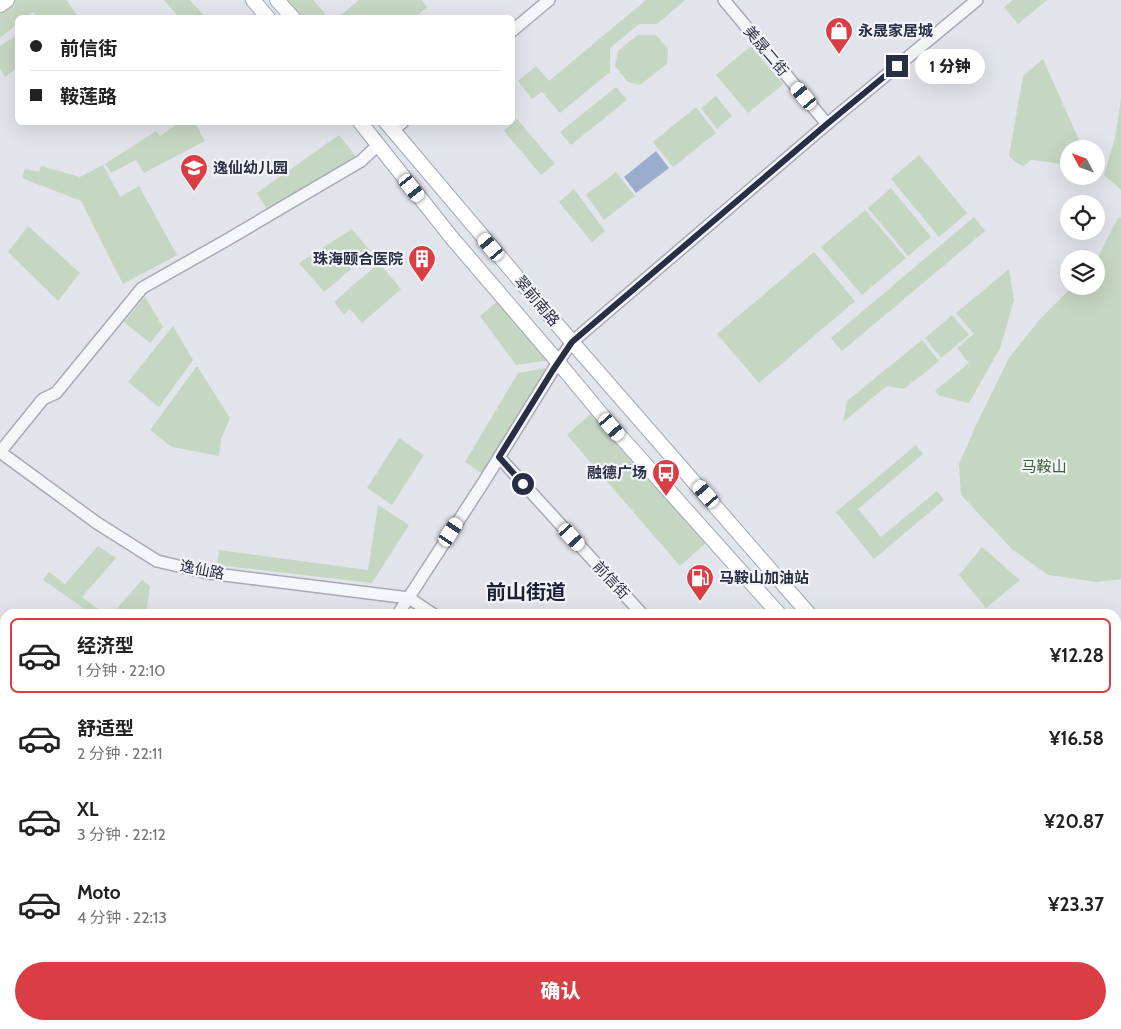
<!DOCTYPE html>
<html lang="zh">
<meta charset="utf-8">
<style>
body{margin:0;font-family:Cabin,"Noto Sans SC",sans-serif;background:#f6f6f6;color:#222;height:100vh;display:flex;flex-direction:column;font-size:19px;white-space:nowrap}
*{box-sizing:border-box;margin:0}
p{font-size:16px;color:#767676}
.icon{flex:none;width:28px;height:28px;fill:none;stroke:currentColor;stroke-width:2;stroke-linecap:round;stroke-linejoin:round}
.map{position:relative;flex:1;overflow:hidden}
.drawer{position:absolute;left:0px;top:609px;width:1121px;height:421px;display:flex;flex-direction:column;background:#fff;border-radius:15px 15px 0 0;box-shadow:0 5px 20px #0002}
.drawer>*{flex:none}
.hud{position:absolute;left:15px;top:15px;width:500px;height:110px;border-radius:8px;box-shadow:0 5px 20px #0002;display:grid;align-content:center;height:110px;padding:0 15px;background:#fff}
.needle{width:32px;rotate:311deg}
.tools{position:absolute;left:1060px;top:140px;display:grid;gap:10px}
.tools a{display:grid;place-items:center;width:45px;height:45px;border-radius:50%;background:#fff;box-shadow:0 5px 20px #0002;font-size:25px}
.end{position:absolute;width:22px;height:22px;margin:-11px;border:6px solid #282f45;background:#fff;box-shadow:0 0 0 2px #fff}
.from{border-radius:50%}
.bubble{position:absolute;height:35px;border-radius:18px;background:#fff;box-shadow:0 5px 20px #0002;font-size:16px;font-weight:800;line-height:35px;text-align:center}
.car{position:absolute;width:15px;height:30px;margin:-15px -8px;border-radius:6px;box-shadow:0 0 4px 1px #0007;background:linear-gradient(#fff 24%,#345 0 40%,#fff 0 76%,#345 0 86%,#fff 0)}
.hud b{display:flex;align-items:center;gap:18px;height:48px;font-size:19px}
.hud b+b{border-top:1px solid #e0e0e0}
.hud i{width:12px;height:12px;background:#222}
ul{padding:9px 0 0;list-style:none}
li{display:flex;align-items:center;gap:15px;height:75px;margin:0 10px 8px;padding:0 5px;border:2px solid transparent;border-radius:8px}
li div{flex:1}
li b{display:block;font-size:19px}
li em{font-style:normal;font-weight:800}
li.selected{border-color:#d83e44}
li>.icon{width:45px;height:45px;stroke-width:1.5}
.action{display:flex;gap:10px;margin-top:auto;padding:10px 15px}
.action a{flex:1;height:58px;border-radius:30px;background:#d83e44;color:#fff;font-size:20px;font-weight:800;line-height:58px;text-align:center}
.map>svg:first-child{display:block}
</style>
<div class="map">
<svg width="1121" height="1029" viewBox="0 0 1121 1029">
<rect width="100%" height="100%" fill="#e2e4eb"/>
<g fill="#c5d6c2">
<polygon points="13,0 66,0 78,16 76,18 38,17 33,12 26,17 18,18 17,24 0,38 0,9"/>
<polygon points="164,0 190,0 205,17 179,17"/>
<polygon points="284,0 313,0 328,17 300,17"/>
<polygon points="359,0 421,0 427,7 415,17 342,17 340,16"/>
<polygon points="646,0 685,0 657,24 639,24 610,48 610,72 560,113 542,92 532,99 518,81 536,66 549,81"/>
<polygon points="1013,0 1047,0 1018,24 1004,7"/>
<polygon points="17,35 17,68 5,77 0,69 0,46"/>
<polygon points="638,35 656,35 668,49 667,64 640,85 628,82 615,66 618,51"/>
<polygon points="751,46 783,84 748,113 716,75"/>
<polygon points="1043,59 1083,149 1069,149 1069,165 1031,160 1024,166 1018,164 1009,156 1023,76"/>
<polygon points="616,87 627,100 571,145 560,132"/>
<polygon points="716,96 732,116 717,129 701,108"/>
<polygon points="1121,99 1121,190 1104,175 1115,138"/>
<polygon points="696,107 716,133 673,167 653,142"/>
<polygon points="517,119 555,164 541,175 504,131"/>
<polygon points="178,123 195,123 205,141 144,173 136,160 111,173 105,164 156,131 160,136"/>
<polygon points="339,135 358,159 268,211 257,193"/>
<polygon points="919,155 967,213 939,237 891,179"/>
<polygon points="103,165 120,197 139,186 177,255 123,284 81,201 22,178 25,169 39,172 41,166 80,177"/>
<polygon points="616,172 635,196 604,220 586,195"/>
<polygon points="891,188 931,237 908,256 868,208"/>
<polygon points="574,189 605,231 592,242 559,202"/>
<polygon points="865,210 906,258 862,295 821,247"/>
<polygon points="974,217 985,231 842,351 831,338"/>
<polygon points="1121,217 1121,579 1097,582 1048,575 1012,549 961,495 959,464 977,423 1009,358 1040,319 1073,286 1096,286 1096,261 1118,218"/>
<polygon points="28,226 80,273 58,301 8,252"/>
<polygon points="352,229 371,252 324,292 299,263"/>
<polygon points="814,252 855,301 759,383 717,334"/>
<polygon points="379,263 401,289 362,323 350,309 344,314 334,302"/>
<polygon points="1009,269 1014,300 1000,348 969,403 940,396 935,391 969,363 957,348 974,334 956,313"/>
<polygon points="145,297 163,327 150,343 124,322"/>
<polygon points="500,299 551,360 516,365 480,316"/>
<polygon points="952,315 969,335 941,358 925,338"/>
<polygon points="173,326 193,360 159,407 128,382"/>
<polygon points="922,340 939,361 904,389 887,386 843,422 847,401"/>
<polygon points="197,366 230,418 221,439 219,456 172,447 150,430"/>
<polygon points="552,367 484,475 465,462 518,373"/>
<polygon points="594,411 707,542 680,566 567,435"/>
<polygon points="399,438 424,455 392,505 367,488"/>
<polygon points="916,445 923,454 858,509 881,537 937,491 944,500 874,559 836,512"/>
<polygon points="378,505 409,525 372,583 217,565 219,550 368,570"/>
<polygon points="98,546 116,558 82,597 105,614 92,614 43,580 49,572 65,584"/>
<polygon points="982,547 1020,580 986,608 959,575"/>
<polygon points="142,580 150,586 146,614 112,614"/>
<polygon points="1116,854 1121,855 1121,913 1116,914"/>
<rect x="1116" y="926" width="5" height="57"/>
</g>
<polygon fill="#9aadce" points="656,151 669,168 636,193 624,177"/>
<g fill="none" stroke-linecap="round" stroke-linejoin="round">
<defs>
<g id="minor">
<polyline points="724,0 827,124"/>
<polyline points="512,31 549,0"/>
<polyline points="393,130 403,122"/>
<polyline points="0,452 43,399 56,393 142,288 225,241 361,161 378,145"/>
<polyline points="0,452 97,523 157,561 208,573 409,598 433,614"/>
<polyline points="499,457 642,614"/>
<polyline points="398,614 485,480 558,362 572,342 827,124 977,0"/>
<polyline points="760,1025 766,1029"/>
<polyline points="131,1029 135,1025"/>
<polyline points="492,1029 495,1025"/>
</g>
<g id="major">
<polyline points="253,0 268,18"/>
<polyline points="277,0 293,18"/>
<polyline points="0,5 7,0"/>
<polyline points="360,122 452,238 558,362 612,427 779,614"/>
<polyline points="386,122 572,342 809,614"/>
<polyline points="1116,832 1121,833"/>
<polyline points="1116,850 1121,851"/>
<polyline points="861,1029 864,1025"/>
<polyline points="882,1029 884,1025"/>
<polyline points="897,1029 900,1025"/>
<polyline points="914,1029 917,1025"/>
</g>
<g id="highway">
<polyline points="0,823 5,826"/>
<polyline points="0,868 5,871"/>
<polyline points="225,1025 230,1029"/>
<polyline points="286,1025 292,1029"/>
</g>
</defs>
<use href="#minor" stroke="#a6aab6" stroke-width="14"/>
<use href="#major" stroke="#a0a7b8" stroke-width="16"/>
<use href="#highway" stroke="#8890a3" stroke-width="19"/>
<use href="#minor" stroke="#f5f6f9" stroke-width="11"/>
<use href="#major" stroke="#fff" stroke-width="14"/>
<use href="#highway" stroke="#fff" stroke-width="16"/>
<defs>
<g id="rail">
<polyline points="0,847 5,850"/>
<polyline points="263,1025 268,1029"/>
</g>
</defs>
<use href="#rail" stroke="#7a8196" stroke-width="5"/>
<use href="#rail" stroke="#f2f4f8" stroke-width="3" stroke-dasharray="9" stroke-linecap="butt"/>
</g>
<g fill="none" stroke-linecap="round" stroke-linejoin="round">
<polyline stroke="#282f45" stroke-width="6" points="523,484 499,457 553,370 572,342 827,124 897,66"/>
</g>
<defs>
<symbol id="shop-pin" viewBox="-11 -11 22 30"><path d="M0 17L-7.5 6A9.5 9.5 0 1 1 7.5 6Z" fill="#d83e44" stroke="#f2f4f8"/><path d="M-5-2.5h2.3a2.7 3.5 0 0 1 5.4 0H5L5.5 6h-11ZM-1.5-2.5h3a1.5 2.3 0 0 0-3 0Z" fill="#fff"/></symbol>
<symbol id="school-pin" viewBox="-11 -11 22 30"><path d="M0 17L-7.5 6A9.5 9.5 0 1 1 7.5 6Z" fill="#d83e44" stroke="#f2f4f8"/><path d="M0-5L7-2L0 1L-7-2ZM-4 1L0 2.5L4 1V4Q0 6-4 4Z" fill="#fff"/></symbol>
<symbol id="building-pin" viewBox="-11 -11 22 30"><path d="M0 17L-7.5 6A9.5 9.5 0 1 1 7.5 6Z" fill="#d83e44" stroke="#f2f4f8"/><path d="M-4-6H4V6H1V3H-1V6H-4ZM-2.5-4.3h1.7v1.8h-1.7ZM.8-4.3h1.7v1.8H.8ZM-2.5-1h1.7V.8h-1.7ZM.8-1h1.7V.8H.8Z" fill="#fff"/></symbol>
<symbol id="bus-pin" viewBox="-11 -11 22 30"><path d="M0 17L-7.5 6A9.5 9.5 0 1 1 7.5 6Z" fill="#d83e44" stroke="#f2f4f8"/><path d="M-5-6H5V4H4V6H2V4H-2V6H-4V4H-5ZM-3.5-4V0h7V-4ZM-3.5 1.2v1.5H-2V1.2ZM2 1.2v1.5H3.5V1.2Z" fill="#fff"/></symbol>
<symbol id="fuel-pin" viewBox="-11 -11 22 30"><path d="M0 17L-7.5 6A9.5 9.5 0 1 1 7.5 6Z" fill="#d83e44" stroke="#f2f4f8"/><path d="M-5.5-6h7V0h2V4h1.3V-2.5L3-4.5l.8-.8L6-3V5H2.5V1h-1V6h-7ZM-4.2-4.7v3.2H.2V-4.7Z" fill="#fff"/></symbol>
</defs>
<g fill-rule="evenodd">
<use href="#shop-pin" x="823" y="15" width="32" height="43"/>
<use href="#school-pin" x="178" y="152" width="32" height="43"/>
<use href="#building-pin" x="406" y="243" width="32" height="43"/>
<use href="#bus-pin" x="650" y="457" width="32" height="43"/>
<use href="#fuel-pin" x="684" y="562" width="32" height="43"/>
</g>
<g text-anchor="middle" stroke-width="4.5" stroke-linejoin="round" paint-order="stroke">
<g font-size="15" font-weight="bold" fill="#282f45" stroke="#f2f4f8" text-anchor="start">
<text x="858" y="36">永晟家居城</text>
<text x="213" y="173">逸仙幼儿园</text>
<text x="403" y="264" text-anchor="end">珠海颐合医院</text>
<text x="647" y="478" text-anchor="end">融德广场</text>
<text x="719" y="583">马鞍山加油站</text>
</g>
<g font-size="15" fill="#282f45" stroke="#f2f4f8">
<text transform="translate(766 51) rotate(50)" y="5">美晟二街</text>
<text transform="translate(537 301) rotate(50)" y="5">翠前南路</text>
<text transform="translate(202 570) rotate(11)" y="5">逸仙路</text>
<text transform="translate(611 580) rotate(47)" y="5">前信街</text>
</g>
<g font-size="15" fill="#386135" stroke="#f2f4f8">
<text x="1044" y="472">马鞍山</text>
</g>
<g font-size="20" font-weight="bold" fill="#1b2135" stroke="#f2f4f8">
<text x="526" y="599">前山街道</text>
</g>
</g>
</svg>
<div class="tools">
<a><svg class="needle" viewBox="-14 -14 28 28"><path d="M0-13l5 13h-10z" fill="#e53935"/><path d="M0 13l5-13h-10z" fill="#767676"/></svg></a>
<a><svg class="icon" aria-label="locate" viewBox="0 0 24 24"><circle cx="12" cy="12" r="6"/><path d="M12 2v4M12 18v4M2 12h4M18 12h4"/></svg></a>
<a><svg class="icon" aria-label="layers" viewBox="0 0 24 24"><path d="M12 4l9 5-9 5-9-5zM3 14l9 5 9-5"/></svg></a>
</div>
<i class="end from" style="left:523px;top:484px"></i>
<i class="end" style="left:897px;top:66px"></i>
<div class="bubble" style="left:915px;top:49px;width:70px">1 分钟</div>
<i class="car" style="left:804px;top:96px;rotate:320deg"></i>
<i class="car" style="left:412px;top:188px;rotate:141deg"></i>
<i class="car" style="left:491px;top:247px;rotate:320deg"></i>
<i class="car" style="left:612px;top:427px;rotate:139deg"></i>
<i class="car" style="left:706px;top:494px;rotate:319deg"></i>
<i class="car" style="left:451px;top:532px;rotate:33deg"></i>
<i class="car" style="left:572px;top:537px;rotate:138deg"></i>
<div class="hud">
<b><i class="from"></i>前信街</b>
<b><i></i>鞍莲路</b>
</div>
<section class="drawer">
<ul>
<li class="selected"><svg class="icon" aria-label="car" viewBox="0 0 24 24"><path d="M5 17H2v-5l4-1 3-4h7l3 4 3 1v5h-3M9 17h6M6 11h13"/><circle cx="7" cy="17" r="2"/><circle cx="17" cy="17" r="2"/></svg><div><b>经济型</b><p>1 分钟 · 22:10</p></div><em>¥12.28</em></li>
<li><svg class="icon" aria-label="car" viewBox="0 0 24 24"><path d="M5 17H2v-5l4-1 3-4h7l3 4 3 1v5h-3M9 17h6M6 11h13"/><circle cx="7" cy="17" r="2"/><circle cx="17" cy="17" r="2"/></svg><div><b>舒适型</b><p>2 分钟 · 22:11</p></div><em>¥16.58</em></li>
<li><svg class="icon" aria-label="car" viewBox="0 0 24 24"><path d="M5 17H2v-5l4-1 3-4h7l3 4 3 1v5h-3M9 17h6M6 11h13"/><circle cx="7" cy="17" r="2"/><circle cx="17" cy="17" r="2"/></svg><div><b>XL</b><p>3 分钟 · 22:12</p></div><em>¥20.87</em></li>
<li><svg class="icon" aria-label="car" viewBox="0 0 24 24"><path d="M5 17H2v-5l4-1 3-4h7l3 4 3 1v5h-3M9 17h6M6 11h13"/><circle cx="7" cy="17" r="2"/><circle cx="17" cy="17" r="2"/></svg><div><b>Moto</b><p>4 分钟 · 22:13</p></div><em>¥23.37</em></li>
</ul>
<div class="action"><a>确认</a></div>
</section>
</div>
